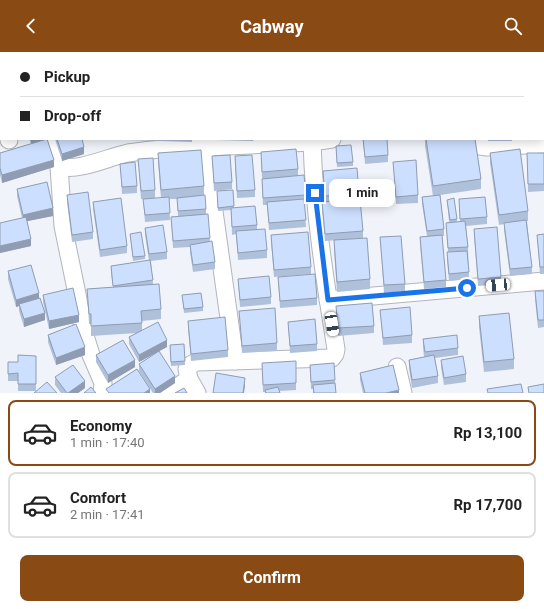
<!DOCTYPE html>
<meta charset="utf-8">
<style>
body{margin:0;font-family:Roboto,sans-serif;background:#f6f6f6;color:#222;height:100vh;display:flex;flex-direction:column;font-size:15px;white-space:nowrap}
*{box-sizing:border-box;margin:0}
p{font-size:13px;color:#767676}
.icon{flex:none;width:22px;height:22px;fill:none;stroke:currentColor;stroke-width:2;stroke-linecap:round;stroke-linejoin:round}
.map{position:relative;height:341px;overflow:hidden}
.details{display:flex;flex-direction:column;background:#fff;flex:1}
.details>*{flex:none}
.top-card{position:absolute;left:0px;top:0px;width:544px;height:88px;box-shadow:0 2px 10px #0003;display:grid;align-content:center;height:88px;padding:0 20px;background:#fff}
.end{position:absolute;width:18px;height:18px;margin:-9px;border:5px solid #1a73e8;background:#fff;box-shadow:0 0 0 2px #fff}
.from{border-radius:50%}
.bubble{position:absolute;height:28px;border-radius:8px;background:#fff;box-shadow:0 2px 10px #0003;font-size:13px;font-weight:700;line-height:28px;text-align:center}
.car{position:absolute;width:12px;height:24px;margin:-12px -6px;border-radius:5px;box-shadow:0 0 3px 1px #0007;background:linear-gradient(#fff 24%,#345 0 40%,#fff 0 76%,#345 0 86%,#fff 0)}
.top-card b{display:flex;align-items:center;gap:14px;height:38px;font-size:15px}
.top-card b+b{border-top:1px solid #e0e0e0}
.top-card i{width:10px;height:10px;background:#222}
ul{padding:7px 0 0;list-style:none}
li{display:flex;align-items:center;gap:12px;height:66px;margin:0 8px 6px;padding:0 12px;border:2px solid #e0e0e0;border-radius:8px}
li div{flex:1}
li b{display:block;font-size:15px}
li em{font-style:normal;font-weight:700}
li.active{border-color:#8a4a14}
li>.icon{width:36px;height:36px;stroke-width:1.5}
.cta{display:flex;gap:8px;margin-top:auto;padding:8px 20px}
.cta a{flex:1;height:46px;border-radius:8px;background:#8a4a14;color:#fff;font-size:16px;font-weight:700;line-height:46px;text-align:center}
header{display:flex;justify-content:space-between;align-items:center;height:52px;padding:0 20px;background:#8a4a14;color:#fff;font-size:18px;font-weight:700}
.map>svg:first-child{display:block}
</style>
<header><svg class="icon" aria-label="back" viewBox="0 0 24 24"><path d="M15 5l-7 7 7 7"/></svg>Cabway<svg class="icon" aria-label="search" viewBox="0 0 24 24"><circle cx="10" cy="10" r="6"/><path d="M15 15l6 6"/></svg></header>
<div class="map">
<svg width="544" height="341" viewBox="0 0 544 341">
<rect width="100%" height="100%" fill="#f0f4fa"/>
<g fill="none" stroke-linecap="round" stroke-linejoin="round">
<defs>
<g id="minor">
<polyline points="23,0 23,1"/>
<polyline points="73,0 73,1"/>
<polyline points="369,0 369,1"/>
<polyline points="0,61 1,64"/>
<polyline points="9,87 9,88"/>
<path d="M51,87L59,114C79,120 108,105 128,101C154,97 179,95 205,95L235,309"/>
<polyline points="477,87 480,94 487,95 544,92"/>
<polyline points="205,95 312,90"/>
<polyline points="59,114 63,174 77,242 83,277 91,303 103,331 102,341"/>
<polyline points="328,248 544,229"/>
<polyline points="397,315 403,341"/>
<polyline points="189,327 197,341"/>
<path d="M168,341L189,327L187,317L189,314L196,310L332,306L335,302L336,297C325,229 314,159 312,90L332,87"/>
</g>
</defs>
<use href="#minor" stroke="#b2b5bb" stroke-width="19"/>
<use href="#minor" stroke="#fff" stroke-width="17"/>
</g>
<g fill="#afc0da">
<polygon points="29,87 45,87 54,115 2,131 0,123 0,101 31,92"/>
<polygon points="55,87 82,87 84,102 62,109"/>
<polygon points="100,87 192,87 192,90"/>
<polygon points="216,87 253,87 253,89 216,88"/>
<polygon points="363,87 388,103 388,110 365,112"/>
<polygon points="425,87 475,87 481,127 481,137 440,143 444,177 444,184 442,184 446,228 446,235 424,237 420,192 420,185 427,184 422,152 422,145 433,144 425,94"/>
<rect x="488" y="87" width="24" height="2"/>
<polygon points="336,94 353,110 353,114 337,115"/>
<polygon points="261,100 298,117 298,124 306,143 306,150 304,150 306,175 269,178 267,153 263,153 262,134 262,127"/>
<polygon points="158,101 204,134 204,144 206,157 206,162 210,190 215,210 215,217 193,220 190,200 190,195 173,196 171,165 178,164 177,147 169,147 170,168 145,170 143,147 161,146 158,111"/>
<polygon points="490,101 528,159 528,169 527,169 532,215 532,222 510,224 504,178 504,172 499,173 490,111"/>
<polygon points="527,101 544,101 544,139 528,140"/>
<polygon points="212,104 232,130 232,137 214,139"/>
<polygon points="235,104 255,138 255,145 237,146 235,111"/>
<polygon points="138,107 155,138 155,146 141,147"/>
<polygon points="393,110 418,143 418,151 396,152"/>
<polygon points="120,112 137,134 137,141 122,142"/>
<polygon points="323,119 359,141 359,147 363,179 363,186 325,189 322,158 322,150 325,150"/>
<polygon points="17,137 53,164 27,169 31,194 0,201 0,171 22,166 17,144"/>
<polygon points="233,138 234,156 257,173 257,177 267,198 267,206 238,208 236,182 232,183 231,158 218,159 217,143"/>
<polygon points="67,143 93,180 93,187 72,190 67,150"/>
<polygon points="459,147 487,165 487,172 466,174 468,195 469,227 449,229 447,208 447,200 448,200 446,171 449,170 447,148 457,167 457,170 460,169"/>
<polygon points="93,150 127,194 127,201 100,205 93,157"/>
<polygon points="145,176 167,200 167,207 151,209 153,232 161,257 161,267 142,269 142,279 167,295 159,299 175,331 160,341 153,341 139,319 139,312 159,299 139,310 129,292 129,285 137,281 91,284 91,272 89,272 87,237 113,235 111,221 111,214 149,209 145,183"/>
<polygon points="474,177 501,225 501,232 478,234 474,184"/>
<polygon points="130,182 145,204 145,207 133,209"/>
<polygon points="544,182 544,222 540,222 537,183"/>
<polygon points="271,183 311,215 311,222 274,225 271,190"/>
<polygon points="380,185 405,232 405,239 384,241"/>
<polygon points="334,188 370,227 370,237 337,240 334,198"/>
<polygon points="8,219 39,246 45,268 24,275 19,259 19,254 16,255 8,227"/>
<polygon points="278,225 317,246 317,253 280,256"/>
<polygon points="238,227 271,245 271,252 240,255"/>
<polygon points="535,239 544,239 544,275 538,276 535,247"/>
<polygon points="43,243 79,270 49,277 43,250"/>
<polygon points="182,243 203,255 203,259 184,261"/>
<polygon points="336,254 374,274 374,281 338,284"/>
<polygon points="380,258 412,283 412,291 383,293"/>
<polygon points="239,259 277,291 277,299 242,301"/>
<polygon points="479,264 514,307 514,317 484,320 479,275"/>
<polygon points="188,269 228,298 228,305 191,309 188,277"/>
<polygon points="288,270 317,292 317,299 290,301"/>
<polygon points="48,283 85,303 56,313 48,290"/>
<polygon points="423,287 458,296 458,303 435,306 438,324 438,331 412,336 409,316 409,308 424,305 423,295"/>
<polygon points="184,292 185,313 171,314 170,293"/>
<polygon points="96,303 135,315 108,331 96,310"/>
<polygon points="36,304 36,339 18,339 18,329 8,329 8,310 18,310"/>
<polygon points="441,308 466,322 466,330 444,333 441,315"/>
<polygon points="262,311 296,331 296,338 280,339 280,341 265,341 265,340 263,340"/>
<polygon points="310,313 335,328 336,341 313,341 313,337 311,337"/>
<polygon points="360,321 399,341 363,341 360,328"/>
<polygon points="55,325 85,336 78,341 61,341 55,333"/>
</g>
<g fill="#8f9cb2">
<polygon points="1,9 1,17 0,17 0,10"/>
<polygon points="31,87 45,87 31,92"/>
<polygon points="84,95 84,102 62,109 62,102"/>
<polygon points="54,108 54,115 2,131 2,123"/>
<polygon points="53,156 53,164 23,170 23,163"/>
<polygon points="31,187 31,194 0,201 0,194"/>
<polygon points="39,241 39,248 19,252 19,254 16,255 16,248"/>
<polygon points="45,261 45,268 24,275 24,267"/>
<polygon points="79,263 79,270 49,277 49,269"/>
<polygon points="167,288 167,295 139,310 139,303"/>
<polygon points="85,295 85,303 56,313 56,306"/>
<polygon points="135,308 135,315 108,331 108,323"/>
<polygon points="175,324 175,331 160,341 155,341 155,337"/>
<polygon points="245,326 245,334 244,341 243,341"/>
<polygon points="85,329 85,336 78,341 68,341"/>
<polygon points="150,337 150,341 144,341"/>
<polygon points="399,338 399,341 386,341"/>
</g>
<g fill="#ccdffe" stroke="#8f9cb2">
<polygon points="0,0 19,0 19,1 1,1 1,9 0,10"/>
<polygon points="44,0 57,0 58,1 41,1"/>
<rect x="90" y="0" width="31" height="1"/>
<rect x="131" y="0" width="101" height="1"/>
<rect x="251" y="0" width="102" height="1"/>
<rect x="393" y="0" width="34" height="1"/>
<rect x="430" y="0" width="31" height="1"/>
<polygon points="543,45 544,45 544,66 543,55"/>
<polygon points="47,87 54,108 2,123 0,116 0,101"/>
<polygon points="57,87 82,87 84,95 62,102"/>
<polygon points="363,87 387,87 388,103 365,105"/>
<polygon points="426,87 475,87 481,127 433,134"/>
<polygon points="351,93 353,110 337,111 336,94"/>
<polygon points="296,97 298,117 262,120 261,100"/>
<polygon points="520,97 528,159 499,163 490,101"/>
<polygon points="201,98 204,134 161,138 158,101"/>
<polygon points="527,101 544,101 544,132 528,132"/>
<polygon points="230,103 232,130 214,131 212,104"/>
<polygon points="252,103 255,138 237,139 235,104"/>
<polygon points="153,106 155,138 141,139 138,107"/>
<polygon points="416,108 418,143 396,145 393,110"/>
<polygon points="135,110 137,134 122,135 120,112"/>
<polygon points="357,116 359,141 325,144 323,119"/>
<polygon points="304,123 306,143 263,146 262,127"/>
<polygon points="47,130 53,156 23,163 17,137"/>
<polygon points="233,138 234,154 218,156 217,139"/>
<polygon points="88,140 93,180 72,183 67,143"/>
<polygon points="205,143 206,157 178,159 177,146"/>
<polygon points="440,143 444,177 427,179 422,145"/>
<polygon points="169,145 170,161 145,163 143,147"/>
<polygon points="485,145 487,165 460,167 459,147"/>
<polygon points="121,146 127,194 100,198 93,150"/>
<polygon points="454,146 457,167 450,168 447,148"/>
<polygon points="304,147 306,168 269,171 267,150"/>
<polygon points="360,147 363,179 325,182 322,150"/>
<polygon points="255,154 257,173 232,175 231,156"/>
<polygon points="208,162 210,186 173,189 171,165"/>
<polygon points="26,165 31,187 0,194 0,171"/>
<polygon points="526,168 532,215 510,217 504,171"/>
<polygon points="465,169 468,195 448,196 446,171"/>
<polygon points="163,173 167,200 149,202 145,176"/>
<polygon points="497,175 501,225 478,227 474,177"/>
<polygon points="265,177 267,198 238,201 236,179"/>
<polygon points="141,180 145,204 133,205 130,182"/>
<polygon points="308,180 311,215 274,218 271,183"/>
<polygon points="544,182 544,215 540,215 537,183"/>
<polygon points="442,183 446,228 424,230 420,185"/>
<polygon points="401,184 405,232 384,233 380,185"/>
<polygon points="367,186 370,227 337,230 334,188"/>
<polygon points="212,189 215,210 193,213 190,193"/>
<polygon points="467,199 469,220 449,222 447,200"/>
<polygon points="150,208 153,228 113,234 111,214"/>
<polygon points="31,213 39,241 16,248 8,219"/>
<polygon points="315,222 317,246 280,249 278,225"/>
<polygon points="269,224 271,245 240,248 238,227"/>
<polygon points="159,232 161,257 141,259 142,271 91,274 91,262 89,262 87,237"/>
<polygon points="73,236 79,263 49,269 43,243"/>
<polygon points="535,239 544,239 544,268 538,268"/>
<polygon points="201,241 203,255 184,257 182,243"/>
<polygon points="40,246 45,261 24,267 19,252"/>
<polygon points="372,251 374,274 338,276 336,254"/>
<polygon points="410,255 412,283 383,286 380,258"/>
<polygon points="275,256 277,291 242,294 239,259"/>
<polygon points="509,261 514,307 484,310 479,264"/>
<polygon points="225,265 228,298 191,302 188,269"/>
<polygon points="315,267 317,292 290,294 288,270"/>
<polygon points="158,270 167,288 139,303 129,285"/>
<polygon points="76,272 85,295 56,306 48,283"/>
<polygon points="457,283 458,296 425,300 423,287"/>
<polygon points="123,288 135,308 108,323 96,303"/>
<polygon points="184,292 185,309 171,310 170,293"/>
<polygon points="159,299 175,324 155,337 139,312"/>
<polygon points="18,303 36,304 36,332 18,332 18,321 8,322 8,310 18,310"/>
<polygon points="434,303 438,324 412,328 409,308"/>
<polygon points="463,304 466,322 444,326 441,308"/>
<polygon points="296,309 296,331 263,333 262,311"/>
<polygon points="334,311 335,328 311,330 310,313"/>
<polygon points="73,313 85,329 68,341 67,341 55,325"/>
<polygon points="393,313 399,338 386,341 365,341 360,321"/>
<polygon points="137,317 150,337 144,341 109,341 106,337"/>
<polygon points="216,321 245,326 243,341 213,341"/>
<polygon points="47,330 57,341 34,341"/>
<polygon points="335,331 336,341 314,341 313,333"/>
<polygon points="521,332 523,341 488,341 487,337"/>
<polygon points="544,332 544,341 529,341 528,335"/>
<polygon points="91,335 96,341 84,341"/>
<polygon points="278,335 280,341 266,341 265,338"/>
<polygon points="184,336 187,341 175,341"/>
</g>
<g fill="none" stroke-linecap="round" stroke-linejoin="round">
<polyline stroke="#1a73e8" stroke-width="5" points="315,141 328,248 467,236"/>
</g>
</svg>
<i class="end from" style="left:467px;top:236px"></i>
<i class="end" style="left:315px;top:141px"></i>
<div class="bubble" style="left:329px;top:127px;width:66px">1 min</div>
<i class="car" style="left:498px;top:233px;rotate:265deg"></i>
<i class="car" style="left:332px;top:272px;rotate:171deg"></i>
<div class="top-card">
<b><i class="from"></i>Pickup</b>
<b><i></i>Drop-off</b>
</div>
</div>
<section class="details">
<ul>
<li class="active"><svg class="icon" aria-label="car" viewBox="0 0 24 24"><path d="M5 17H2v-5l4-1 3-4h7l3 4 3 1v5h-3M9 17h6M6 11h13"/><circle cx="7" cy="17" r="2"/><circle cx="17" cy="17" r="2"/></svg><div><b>Economy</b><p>1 min · 17:40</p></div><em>Rp 13,100</em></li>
<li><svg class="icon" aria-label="car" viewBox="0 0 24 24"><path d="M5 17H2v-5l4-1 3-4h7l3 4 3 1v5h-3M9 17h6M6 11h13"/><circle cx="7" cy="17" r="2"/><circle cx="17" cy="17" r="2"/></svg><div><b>Comfort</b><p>2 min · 17:41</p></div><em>Rp 17,700</em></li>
</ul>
<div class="cta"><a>Confirm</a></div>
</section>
